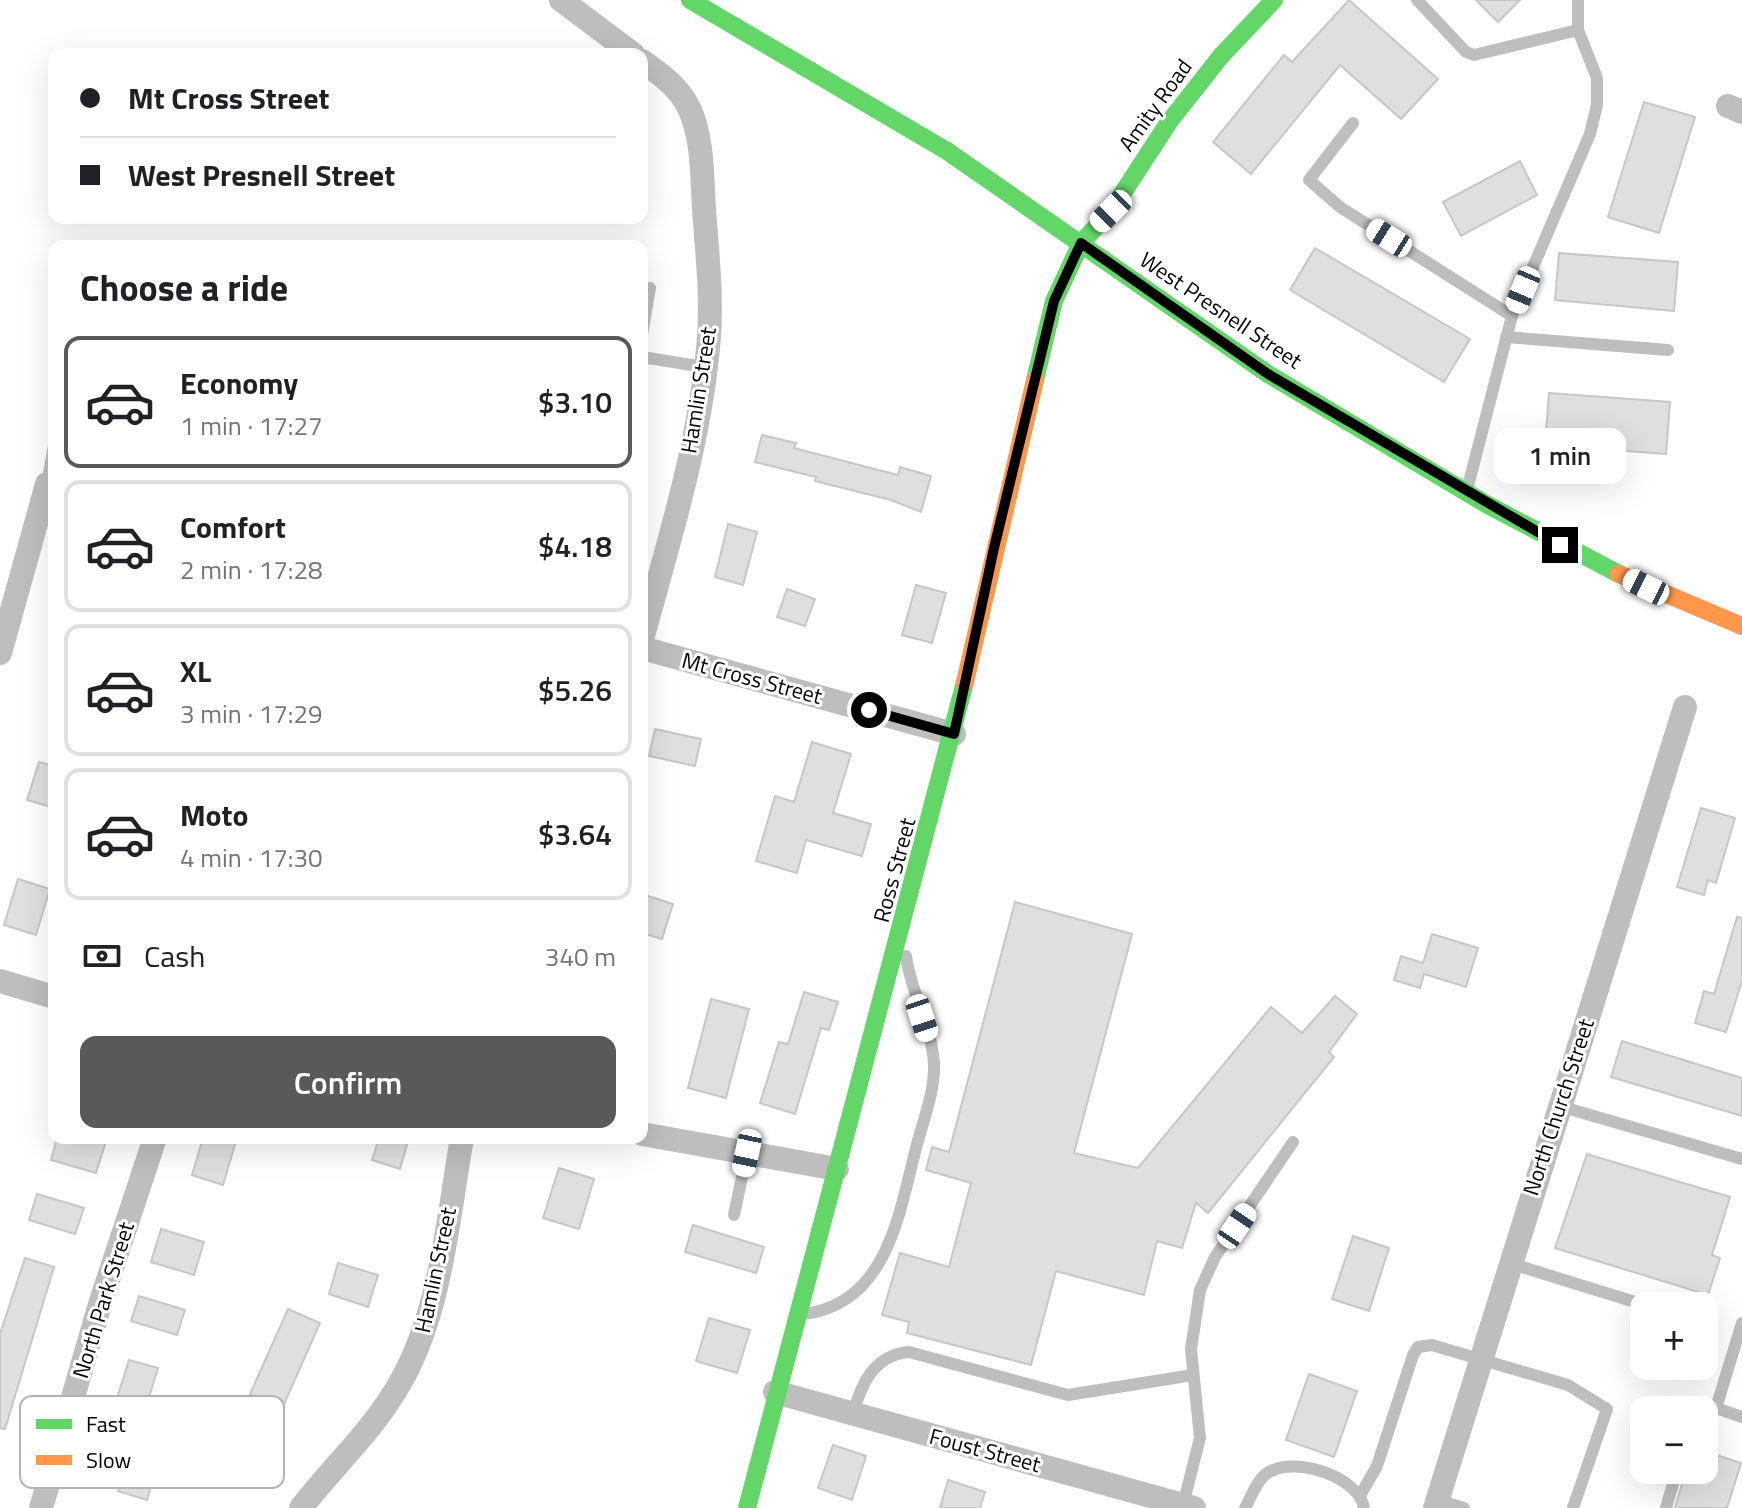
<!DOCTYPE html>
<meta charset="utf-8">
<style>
body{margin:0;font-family:"Titillium Web",sans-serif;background:#f6f6f6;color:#202124;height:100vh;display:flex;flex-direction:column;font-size:30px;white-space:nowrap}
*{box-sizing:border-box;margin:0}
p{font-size:26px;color:#757577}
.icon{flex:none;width:44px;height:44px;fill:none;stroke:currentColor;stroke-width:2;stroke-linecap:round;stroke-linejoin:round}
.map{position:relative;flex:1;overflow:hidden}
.details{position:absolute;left:48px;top:240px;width:600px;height:904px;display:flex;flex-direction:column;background:#fff;border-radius:16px;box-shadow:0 8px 32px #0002}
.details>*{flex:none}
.banner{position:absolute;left:48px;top:48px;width:600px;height:176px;border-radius:16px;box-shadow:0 8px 32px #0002;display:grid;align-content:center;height:176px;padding:0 32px;background:#fff}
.controls{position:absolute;left:1630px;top:1292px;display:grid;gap:16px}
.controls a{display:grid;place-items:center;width:88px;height:88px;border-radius:16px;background:#fff;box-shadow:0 8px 32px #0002;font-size:40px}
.end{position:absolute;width:36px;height:36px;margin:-18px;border:10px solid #000;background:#fff;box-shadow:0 0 0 4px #fff}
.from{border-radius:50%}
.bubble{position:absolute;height:56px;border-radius:16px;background:#fff;box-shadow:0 8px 32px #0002;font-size:26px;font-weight:600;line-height:56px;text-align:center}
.car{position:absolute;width:24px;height:48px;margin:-24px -12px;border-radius:10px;box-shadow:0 0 6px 2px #0007;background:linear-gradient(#fff 24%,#345 0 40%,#fff 0 76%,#345 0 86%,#fff 0)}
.banner b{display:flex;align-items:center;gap:28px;height:76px;font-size:30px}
.banner b+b{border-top:2px solid #e0e0e0}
.banner i{width:20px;height:20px;background:#202124}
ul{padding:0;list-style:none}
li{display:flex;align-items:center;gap:24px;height:132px;margin:0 16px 12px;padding:0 16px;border:4px solid #e0e0e0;border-radius:16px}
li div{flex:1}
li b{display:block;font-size:30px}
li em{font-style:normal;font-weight:600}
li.selected{border-color:#595959}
li>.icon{width:72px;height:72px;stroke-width:1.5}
h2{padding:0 32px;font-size:36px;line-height:96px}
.pay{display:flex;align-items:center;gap:20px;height:88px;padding:0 32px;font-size:30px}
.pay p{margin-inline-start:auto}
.action{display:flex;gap:16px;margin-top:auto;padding:16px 32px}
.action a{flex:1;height:92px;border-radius:16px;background:#595959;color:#fff;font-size:32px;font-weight:600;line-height:92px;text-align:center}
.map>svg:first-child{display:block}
</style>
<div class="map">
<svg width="1742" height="1508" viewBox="0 0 1742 1508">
<rect width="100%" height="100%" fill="#fff"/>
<g fill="#dfdfdf" stroke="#c7c7c7" stroke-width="2">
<polygon points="1349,0 1438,79 1401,119 1340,65 1251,174 1213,142 1284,55 1292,62"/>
<polygon points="1476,0 1520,0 1498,22"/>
<polygon points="1644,102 1695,117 1659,233 1608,217"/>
<polygon points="1520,161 1537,195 1461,236 1443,202"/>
<polygon points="1315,248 1470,339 1444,382 1290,290"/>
<polygon points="1559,253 1678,262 1674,311 1555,300"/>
<polygon points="1549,393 1670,402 1666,454 1545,445"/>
<polygon points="762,435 796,443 794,448 898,475 900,467 931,476 921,512 891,500 815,481 816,477 755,462"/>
<polygon points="728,524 757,532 743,585 715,577"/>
<polygon points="916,585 946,593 932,643 902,635"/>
<polygon points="787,589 815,599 805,626 777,617"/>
<polygon points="655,729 701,739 695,766 649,756"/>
<polygon points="812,742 851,754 833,813 871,824 862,856 806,840 797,873 756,861 775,796 794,802"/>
<polygon points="39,762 54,766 54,808 27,800"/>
<polygon points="1701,808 1735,818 1716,883 1708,880 1704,895 1677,887"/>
<polygon points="18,879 50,889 36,935 4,925"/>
<polygon points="642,894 673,904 662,939 642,933"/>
<polygon points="1015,902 1132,934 1074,1153 1138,1168 1271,1007 1302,1033 1335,996 1357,1014 1329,1052 1334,1057 1208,1213 1196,1203 1182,1248 1157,1241 1144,1295 1056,1271 1031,1365 907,1333 909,1322 882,1315 900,1253 949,1267 971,1183 926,1170 932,1147 949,1152"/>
<polygon points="1737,917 1742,918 1742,981 1726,1032 1695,1023 1704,991 1714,994"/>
<polygon points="1432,934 1478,948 1466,987 1424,974 1420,988 1394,980 1401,956 1423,963"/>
<polygon points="804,992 838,1002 829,1030 821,1028 795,1114 760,1103 779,1042 788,1044"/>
<polygon points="711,999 749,1009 726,1098 688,1088"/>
<polygon points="1622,1041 1742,1078 1742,1116 1611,1077"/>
<polygon points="57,1138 107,1138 96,1173 51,1160"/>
<polygon points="203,1138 237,1138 223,1185 192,1175"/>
<polygon points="379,1138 409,1138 400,1169 372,1160"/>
<polygon points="1587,1154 1730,1197 1712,1255 1720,1258 1708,1295 1555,1248"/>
<polygon points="559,1168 594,1179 579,1229 543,1218"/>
<polygon points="37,1194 84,1208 75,1234 29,1220"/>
<polygon points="693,1225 764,1247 756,1273 685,1252"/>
<polygon points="161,1229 204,1242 194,1275 151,1262"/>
<polygon points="1353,1236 1389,1248 1369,1311 1332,1299"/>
<polygon points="25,1258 54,1267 5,1429 0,1428 0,1334"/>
<polygon points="338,1263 378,1275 368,1307 329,1294"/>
<polygon points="139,1296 185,1310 177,1335 131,1321"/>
<polygon points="288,1309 320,1323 282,1409 250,1394"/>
<polygon points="709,1318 750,1330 737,1373 696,1361"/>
<polygon points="129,1360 158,1368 141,1423 112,1414"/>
<polygon points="1309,1374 1357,1391 1334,1457 1286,1440"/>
<polygon points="134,1440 162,1449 147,1500 118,1491"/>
<polygon points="833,1445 866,1456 852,1500 818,1488"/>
<polygon points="1704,1451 1741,1463 1727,1508 1675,1508 1686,1470 1704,1470"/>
<polygon points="948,1480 985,1492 980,1508 940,1508"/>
</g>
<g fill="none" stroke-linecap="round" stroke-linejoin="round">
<g stroke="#bebebe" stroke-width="12">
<polyline points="1417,0 1466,52 1474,55 1578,30"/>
<polyline points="1353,123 1309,180 1340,207 1512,316"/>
<polyline points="642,335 650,288"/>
<polyline points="1506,337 1668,350"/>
<polyline points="642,357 704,367"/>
<polyline points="47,484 54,445"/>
<polyline points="1467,490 1512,316 1590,134 1597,105 1597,78 1578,30 1578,0"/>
<polyline points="1559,1106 1742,1159"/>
<polyline points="734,1215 747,1153"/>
<polyline points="1509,1263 1648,1306"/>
<path d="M804,1314C887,1304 899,1214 916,1148C923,1121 935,1091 934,1064C932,1027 911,993 906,956"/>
<polyline points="1716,1408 1742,1417"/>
<path d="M853,1414C861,1384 874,1355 909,1352L1068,1395L1193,1375"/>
<polyline points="1704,1419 1716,1408 1742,1323"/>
<polyline points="1361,1494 1377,1466 1413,1355 1418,1347 1432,1345 1568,1385 1607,1409 1573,1508"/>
<polyline points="1437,1500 1464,1508"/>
<polyline points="1183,1505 1200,1438 1191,1349 1200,1290 1215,1257 1293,1142"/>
<path d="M1245,1508C1252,1496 1257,1479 1269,1472C1296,1456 1359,1477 1364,1508"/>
<polyline points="1666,1508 1677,1470"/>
</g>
<g stroke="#bebebe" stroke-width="24">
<polyline points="561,0 633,54"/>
<path d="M642,61C660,74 679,87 689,108C703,137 702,177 704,209C707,251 712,294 709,337C701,439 669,541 642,639"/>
<polyline points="1728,106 1742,112"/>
<polyline points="642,648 954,734"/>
<polyline points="0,653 47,484 54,486"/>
<polyline points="0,981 54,997"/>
<polyline points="642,1134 837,1169"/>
<polyline points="775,1392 1194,1508"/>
<polyline points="41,1508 100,1304 155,1138"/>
<path d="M301,1508C331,1469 368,1435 394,1393C441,1319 447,1223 462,1138"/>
<polyline points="1435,1508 1685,707"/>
</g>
<g stroke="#63d668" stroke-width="18">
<polyline points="690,0 947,151 1268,374 1486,504 1619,574"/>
<polyline points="1035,380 1054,301 1081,243 1111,211 1169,122 1221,56 1274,0"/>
<polyline points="747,1508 965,682"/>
</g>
<g stroke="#ff974d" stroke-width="18">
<polyline points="1619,574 1742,626"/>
<polyline points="965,682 1035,380"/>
</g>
</g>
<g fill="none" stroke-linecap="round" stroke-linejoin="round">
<polyline stroke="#000" stroke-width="10" points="869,710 954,734 994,548 1054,301 1081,243 1268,374 1560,545"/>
</g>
<g text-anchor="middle" stroke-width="6" stroke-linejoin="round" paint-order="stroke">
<g font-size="22" fill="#000" stroke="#fff">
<text transform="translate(1155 105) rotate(-54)" y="8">Amity Road</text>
<text transform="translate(1221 310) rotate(34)" y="8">West Presnell Street</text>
<text transform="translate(698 390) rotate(-81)" y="8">Hamlin Street</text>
<text transform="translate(752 678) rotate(15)" y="8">Mt Cross Street</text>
<text transform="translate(894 870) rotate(-75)" y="8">Ross Street</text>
<text transform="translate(1558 1107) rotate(-72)" y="8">North Church Street</text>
<text transform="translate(435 1270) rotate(-78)" y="8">Hamlin Street</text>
<text transform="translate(103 1300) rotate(-73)" y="8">North Park Street</text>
<text transform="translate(985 1450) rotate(15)" y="8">Foust Street</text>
</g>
</g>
<rect x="20" y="1396" width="264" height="92" rx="12" fill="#fff" stroke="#b2b2b2" stroke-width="2"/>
<rect x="36" y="1419" width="36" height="10" fill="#63d668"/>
<rect x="36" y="1455" width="36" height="10" fill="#ff974d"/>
<g font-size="22" fill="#000">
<text x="86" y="1432">Fast</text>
<text x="86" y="1468">Slow</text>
</g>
</svg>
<div class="controls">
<a>+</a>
<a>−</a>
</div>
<i class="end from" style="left:869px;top:710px"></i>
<i class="end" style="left:1560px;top:545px"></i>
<div class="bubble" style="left:1494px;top:428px;width:132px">1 min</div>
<i class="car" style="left:1111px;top:211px;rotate:225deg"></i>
<i class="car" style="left:1389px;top:238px;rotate:302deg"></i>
<i class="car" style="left:1523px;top:290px;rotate:203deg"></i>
<i class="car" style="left:1646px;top:587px;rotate:296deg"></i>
<i class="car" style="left:922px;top:1018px;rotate:162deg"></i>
<i class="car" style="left:747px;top:1153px;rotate:192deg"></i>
<i class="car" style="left:1237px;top:1226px;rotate:34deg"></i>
<div class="banner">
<b><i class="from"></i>Mt Cross Street</b>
<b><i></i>West Presnell Street</b>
</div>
<section class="details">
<h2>Choose a ride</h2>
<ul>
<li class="selected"><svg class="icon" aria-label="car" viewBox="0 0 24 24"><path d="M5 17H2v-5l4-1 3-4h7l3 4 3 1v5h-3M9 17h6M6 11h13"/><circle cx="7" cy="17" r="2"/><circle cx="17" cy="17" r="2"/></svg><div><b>Economy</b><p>1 min · 17:27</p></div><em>$3.10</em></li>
<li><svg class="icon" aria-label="car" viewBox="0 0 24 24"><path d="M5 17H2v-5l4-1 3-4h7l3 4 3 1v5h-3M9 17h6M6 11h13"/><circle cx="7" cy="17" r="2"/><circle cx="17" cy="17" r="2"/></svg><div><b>Comfort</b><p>2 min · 17:28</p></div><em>$4.18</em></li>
<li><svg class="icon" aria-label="car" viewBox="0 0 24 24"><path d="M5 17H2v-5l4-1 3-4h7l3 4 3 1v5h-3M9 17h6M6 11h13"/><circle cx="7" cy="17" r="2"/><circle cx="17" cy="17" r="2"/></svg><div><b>XL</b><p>3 min · 17:29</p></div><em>$5.26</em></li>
<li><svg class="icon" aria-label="car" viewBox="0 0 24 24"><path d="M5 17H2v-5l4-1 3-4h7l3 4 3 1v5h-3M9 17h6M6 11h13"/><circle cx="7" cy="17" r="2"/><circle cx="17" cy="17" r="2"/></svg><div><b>Moto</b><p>4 min · 17:30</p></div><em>$3.64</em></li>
</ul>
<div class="pay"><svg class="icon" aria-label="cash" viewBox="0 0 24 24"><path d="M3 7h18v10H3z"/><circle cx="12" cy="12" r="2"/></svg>Cash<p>340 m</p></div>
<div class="action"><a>Confirm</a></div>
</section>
</div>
